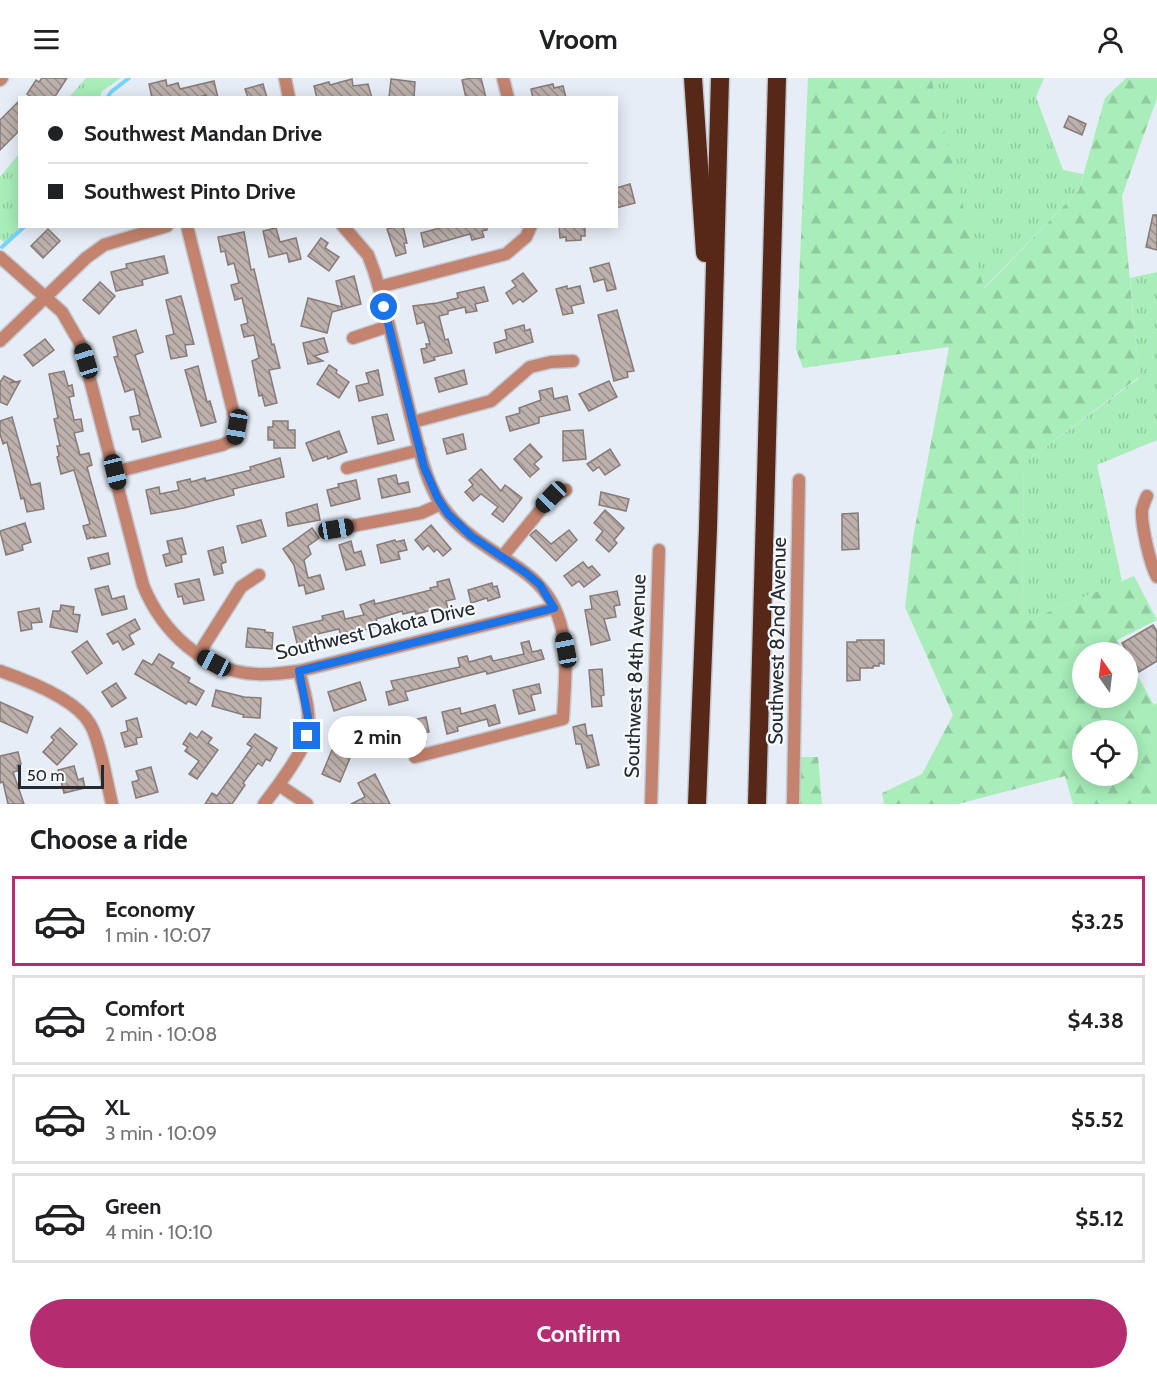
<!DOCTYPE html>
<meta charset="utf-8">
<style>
body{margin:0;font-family:Cabin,sans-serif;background:#f2f2f2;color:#202124;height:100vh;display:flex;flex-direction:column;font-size:22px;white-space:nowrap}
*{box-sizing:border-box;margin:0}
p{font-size:20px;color:#757577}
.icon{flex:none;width:33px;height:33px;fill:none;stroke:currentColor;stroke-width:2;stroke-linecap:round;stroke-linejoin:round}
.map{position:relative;height:726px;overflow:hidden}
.drawer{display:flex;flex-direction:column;background:#fff;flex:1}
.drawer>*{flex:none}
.banner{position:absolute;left:18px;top:18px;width:600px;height:132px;border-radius:0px;box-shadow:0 3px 15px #0003;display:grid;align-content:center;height:132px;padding:0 30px;background:#fff}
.needle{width:39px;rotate:346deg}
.tools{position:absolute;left:1072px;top:564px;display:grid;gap:12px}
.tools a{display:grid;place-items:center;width:66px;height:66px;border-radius:50%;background:#fff;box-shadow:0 3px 15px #0003;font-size:30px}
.scale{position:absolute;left:18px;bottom:15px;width:86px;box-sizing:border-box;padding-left:6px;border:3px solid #26292d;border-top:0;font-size:16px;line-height:21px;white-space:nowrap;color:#26292d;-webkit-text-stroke:4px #f7fafe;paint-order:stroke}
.end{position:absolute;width:27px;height:27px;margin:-14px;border:8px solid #1a73e8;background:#fff;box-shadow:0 0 0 3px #fff}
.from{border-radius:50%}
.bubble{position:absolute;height:42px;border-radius:21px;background:#fff;box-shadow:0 3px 15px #0003;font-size:20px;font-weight:700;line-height:42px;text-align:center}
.car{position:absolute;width:18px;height:36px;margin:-18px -9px;border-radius:8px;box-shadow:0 0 4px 2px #0007;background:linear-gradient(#222 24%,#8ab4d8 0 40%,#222 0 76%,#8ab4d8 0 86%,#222 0)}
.banner b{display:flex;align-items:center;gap:21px;height:57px;font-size:22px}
.banner b+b{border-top:2px solid #e0e0e0}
.banner i{width:15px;height:15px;background:#202124}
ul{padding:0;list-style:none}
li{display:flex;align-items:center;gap:18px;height:90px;margin:0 12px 9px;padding:0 18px;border:3px solid #e0e0e0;border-radius:0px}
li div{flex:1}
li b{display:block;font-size:22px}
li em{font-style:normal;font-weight:700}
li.on{border-color:#b42d70}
li>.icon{width:54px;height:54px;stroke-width:1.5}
h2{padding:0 30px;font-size:27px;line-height:72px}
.action{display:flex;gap:12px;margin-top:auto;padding:12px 30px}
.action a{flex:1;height:69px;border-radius:36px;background:#b42d70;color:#fff;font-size:24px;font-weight:700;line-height:69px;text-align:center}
header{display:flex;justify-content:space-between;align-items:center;height:78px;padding:0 30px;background:#fff;font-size:27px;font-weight:700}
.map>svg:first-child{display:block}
</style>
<header><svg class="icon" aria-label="menu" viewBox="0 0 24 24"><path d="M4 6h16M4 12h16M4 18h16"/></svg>Vroom<svg class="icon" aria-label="person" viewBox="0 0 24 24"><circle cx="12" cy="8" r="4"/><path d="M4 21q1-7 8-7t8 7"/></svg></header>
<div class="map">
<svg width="1157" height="726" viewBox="0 0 1157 726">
<defs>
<pattern id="grass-tufts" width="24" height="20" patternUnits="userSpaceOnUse" patternTransform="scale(1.5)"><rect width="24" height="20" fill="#a8edba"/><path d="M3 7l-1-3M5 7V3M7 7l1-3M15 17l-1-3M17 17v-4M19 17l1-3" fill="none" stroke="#90cba0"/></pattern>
<pattern id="forest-firs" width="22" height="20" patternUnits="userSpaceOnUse" patternTransform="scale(1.5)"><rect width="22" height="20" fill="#a8edba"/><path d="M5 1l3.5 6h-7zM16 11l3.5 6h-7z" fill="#90cba0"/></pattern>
<pattern id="building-back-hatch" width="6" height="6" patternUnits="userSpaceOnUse" patternTransform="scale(1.5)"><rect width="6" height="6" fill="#bdb0ad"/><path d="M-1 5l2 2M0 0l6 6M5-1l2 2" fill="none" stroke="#998f8d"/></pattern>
</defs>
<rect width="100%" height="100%" fill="#e6edf7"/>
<g fill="url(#grass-tufts)">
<polygon points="86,0 121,0 102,13 100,19 69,19"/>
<polygon points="931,0 1044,0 1036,19 1063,92 1083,96 1079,112 983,211"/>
<polygon points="19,76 20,148 24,149 6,166 0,161 0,99"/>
<polygon points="1157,194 1157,362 1097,387 1122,503 1022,545 1024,385 1139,300 1130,200"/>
</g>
<g fill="url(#forest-firs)" fill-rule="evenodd">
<path d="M808,0H931L984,211L1079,112L1105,20L1126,0H1157V20L1122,118L1139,299L1024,385L1022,545L1134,498L1157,542L1117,562L1124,574H1083V620H1128V581L1154,627L1157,625V726H1073L1065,698L958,726H884L882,715L922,696L953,637L905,529L913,460L949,269L803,290L796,271ZM1083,652H1128V698H1083Z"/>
<polygon points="798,679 818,679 822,726 798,726"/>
</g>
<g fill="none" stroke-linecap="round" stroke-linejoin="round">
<g stroke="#77d4fb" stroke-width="4">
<polyline points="107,20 111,14 129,0"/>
<polyline points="2,169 25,148"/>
</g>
</g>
<g fill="url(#building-back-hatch)" stroke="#877b78" stroke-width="1.5">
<polygon points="42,0 67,0 54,20 33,20 27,16 36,2 39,4"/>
<polygon points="471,0 481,0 486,20 466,20 462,2"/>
<polygon points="352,1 353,8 368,6 372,20 317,20 314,8 329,4 330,7"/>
<polygon points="391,1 415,4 414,20 389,20"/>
<polygon points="166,2 167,8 178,5 180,11 214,3 218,20 207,20 206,17 196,20 152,20 149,6"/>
<polygon points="263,6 267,20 248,20 245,11"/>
<polygon points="553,6 554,10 563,8 566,20 533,20 531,11"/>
<polygon points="20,22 20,52 0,72 0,42"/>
<polygon points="1069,38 1086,46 1082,57 1064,49"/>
<polygon points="630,106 635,125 616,130 616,110"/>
<polygon points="1153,137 1157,137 1157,172 1146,169"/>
<polygon points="398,148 403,148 407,165 404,165 406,175 396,178 387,151"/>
<polygon points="447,148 487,148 487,152 482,153 484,159 472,162 470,156 424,169 421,155"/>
<polygon points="559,148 585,148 585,158 581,158 581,162 566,163 566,159 560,160"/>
<polygon points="276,150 280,164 296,160 301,181 289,184 287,175 269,179 263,153"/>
<polygon points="48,151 60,163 43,180 31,168"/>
<polygon points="244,154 251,192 254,191 272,267 274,266 280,290 269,292 277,325 265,328 262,317 259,318 252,283 259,280 254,257 244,259 241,247 248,245 242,220 235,222 231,207 239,205 234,185 228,187 225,173 221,174 218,159"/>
<polygon points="321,160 328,165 325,170 339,179 329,193 308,178"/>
<polygon points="164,178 168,195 142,202 143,207 116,213 111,194 127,190 126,186"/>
<polygon points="609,185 616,211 607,213 604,201 594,204 590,190"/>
<polygon points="523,195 537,213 523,224 520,221 513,226 506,215 516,208 512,203"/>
<polygon points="354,198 361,226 332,234 327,255 301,248 308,220 342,229 336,203"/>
<polygon points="100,204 115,218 99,236 83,222"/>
<polygon points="567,208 567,211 580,208 584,225 571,228 573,235 563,237 556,211"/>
<polygon points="484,209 488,223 475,226 477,233 466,235 465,229 448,233 448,236 439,238 445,262 448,261 452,275 434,279 435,282 424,285 421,271 427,270 426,266 430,266 424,244 417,246 413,228 437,225 458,220 457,215"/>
<polygon points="181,218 194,266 185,267 187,278 171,281 166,258 174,256 166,222"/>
<polygon points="617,232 634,293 627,294 628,299 614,303 598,237"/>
<polygon points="524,247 525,253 530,251 533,264 496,275 494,265 507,261 505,252"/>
<polygon points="136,252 143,274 135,277 161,359 142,364 139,351 133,352 130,339 140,337 134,311 125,314 114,279 118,278 113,259"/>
<polygon points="324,260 328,274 314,278 323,283 308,286 303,265"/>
<polygon points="45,261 54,272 33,288 24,277"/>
<polygon points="329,287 337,292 336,295 349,304 339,320 317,306"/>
<polygon points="198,288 207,324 210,323 216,344 201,348 185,292"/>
<polygon points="378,292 383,317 359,323 356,308 369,305 366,295"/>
<polygon points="464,292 467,306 439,314 435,300"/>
<polygon points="64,293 68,308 72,307 74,318 69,319 74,342 81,341 83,353 74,355 80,377 89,375 92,387 87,389 106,458 94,460 94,459 87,461 83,448 90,446 74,392 61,396 57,379 59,378 57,368 60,368 54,341 58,340 49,296"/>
<polygon points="4,298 14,303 10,305 20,303 7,327 0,324 0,304"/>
<polygon points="609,303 617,319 589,333 579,316"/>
<polygon points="552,310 554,321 567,318 570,332 539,339 539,345 510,353 506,339 520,335 519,330 541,322 539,313"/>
<polygon points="387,336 394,362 378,366 372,339"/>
<polygon points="12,339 31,407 40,405 44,431 27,434 24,420 21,421 7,364 3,366 0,356 0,343"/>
<polygon points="273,343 288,343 288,352 295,352 295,370 274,370 274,362 268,362 268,349 273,349"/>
<polygon points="583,352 586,381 563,383 563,353"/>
<polygon points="339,353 347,374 328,381 327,378 313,383 306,365"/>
<polygon points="463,356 466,371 447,376 443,361"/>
<polygon points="530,366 542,379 534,386 539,391 530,399 514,381"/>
<polygon points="610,371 620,387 605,397 599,389 593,393 587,386"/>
<polygon points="280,380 284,399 233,411 234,417 184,430 151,436 146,412 159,409 160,416 179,412 177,404 190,401 191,404 205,400 206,403 251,392 250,389"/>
<polygon points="481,391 501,413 505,407 522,420 503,444 492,436 498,429 481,416 473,423 465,414 473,407 469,402"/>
<polygon points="396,397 398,406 408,404 410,414 382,420 378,401"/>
<polygon points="356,402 360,421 331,428 327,412 339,409 338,406"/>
<polygon points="601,414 629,421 626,433 599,427"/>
<polygon points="317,426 320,442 288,448 286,435"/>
<polygon points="605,432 624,450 614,462 617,465 609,474 596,462 603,453 594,445"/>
<polygon points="858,435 859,471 842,472 842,436"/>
<polygon points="261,442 266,458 242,465 237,448"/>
<polygon points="25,445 31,464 22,467 23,472 6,477 0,453"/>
<polygon points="431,447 451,471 443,478 437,471 434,474 428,467 423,472 415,462"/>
<polygon points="312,450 319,460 308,468 311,476 304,482 308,500 320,497 324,511 306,516 304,507 299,508 294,487 283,471"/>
<polygon points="536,452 551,466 569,452 577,462 556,483 530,457"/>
<polygon points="182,460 186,476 181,477 182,484 166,488 163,477 170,475 167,463"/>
<polygon points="395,462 396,464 404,462 407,472 398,474 400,481 381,485 377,467"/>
<polygon points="351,463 354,475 361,473 365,487 346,492 339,467"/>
<polygon points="223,469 226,484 221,486 223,495 214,497 208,473"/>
<polygon points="108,475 110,486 91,491 88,480"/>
<polygon points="583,484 588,490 592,488 600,497 584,509 579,503 572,508 564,498"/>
<polygon points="199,501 204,522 184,526 182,518 178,519 175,506"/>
<polygon points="449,501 455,521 446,523 448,531 437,534 436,531 416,536 415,533 403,536 402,533 376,541 378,548 368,551 341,557 339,551 313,557 314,563 297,565 293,549 323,542 322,538 343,533 345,541 364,537 360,527 374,522 375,526 431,512 430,510 438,508 437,504"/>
<polygon points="492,505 493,509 497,508 500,519 488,523 487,520 471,525 468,512"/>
<polygon points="108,508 112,521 124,518 127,531 102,537 95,511"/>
<polygon points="617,513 620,527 614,528 616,539 604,541 610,562 591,567 585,532 592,531 590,518"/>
<polygon points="61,527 74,529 73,536 80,537 77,554 50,549 53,533 60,533"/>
<polygon points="39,530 42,544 31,545 32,551 21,553 18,534"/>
<polygon points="135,541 140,551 129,557 134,566 123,572 118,563 113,566 107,556"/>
<polygon points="1153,547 1157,553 1157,583 1139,594 1122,565"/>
<polygon points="248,550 265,552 265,554 273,555 272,571 246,569"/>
<polygon points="857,562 884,562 884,586 879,585 879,588 873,588 873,590 860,590 860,602 847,603 847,564 857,564"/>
<polygon points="87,563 102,585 87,596 72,574"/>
<polygon points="529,563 532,574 541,572 544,581 487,596 486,593 405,614 408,622 389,627 386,614 394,612 391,603 460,589 458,580 467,578 469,584 491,578 493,583 524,576 521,565"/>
<polygon points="159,576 174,585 171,589 190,600 188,604 204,613 196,627 188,623 186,626 135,596 143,582 152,587"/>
<polygon points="602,591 604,617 601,618 602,628 592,629 589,592"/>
<polygon points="360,604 366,622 334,633 328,614"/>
<polygon points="116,605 126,620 112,629 102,614"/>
<polygon points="539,606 541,615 531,617 535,632 519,636 513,612"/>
<polygon points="216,612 244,619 261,620 260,640 243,639 244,637 212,628"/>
<polygon points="0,624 33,639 27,655 0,643"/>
<polygon points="495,627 500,645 489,648 487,641 457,649 458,653 447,656 442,634 460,630 461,636"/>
<polygon points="426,639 429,654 424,655 426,664 407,669 407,671 402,672 403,676 391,679 386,659 412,653 410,643"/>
<polygon points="137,640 142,659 136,660 137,666 125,669 121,655 128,653 126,643"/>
<polygon points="338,644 358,645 357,666 337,666"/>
<polygon points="585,646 587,658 592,657 599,687 587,690 581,666 576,666 573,649"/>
<polygon points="60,650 77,666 57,687 43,674 54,662 51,659"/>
<polygon points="202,653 212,660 208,665 218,672 197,701 189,696 199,683 185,673 188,669 183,666 190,655 197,660"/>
<polygon points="255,656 277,670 270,683 266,681 262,688 258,685 243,705 245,707 232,726 205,726 212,715 217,718 238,689 252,669 247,666"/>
<polygon points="332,672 350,680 340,704 322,696"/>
<polygon points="18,674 21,686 17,687 18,693 13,694 24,726 8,726 3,704 0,705 0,678"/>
<polygon points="74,688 78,702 83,700 85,710 64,715 58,692"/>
<polygon points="151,689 158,714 136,720 132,704 139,702 136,693"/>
<polygon points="375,696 390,726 351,726 365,719 358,705"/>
</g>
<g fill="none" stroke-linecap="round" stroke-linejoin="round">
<defs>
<g id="minor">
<polyline points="285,0 289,20"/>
<polyline points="503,0 508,20"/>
<polyline points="0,2 2,0"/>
<path d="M343,148L368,177L374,193C389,241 399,291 411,339C418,366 423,393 436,418C447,439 467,456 487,469C504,481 524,491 538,506C574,543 565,595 563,641L415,679"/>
<path d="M0,179L62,234L81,267L143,507C162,554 204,594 257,596C271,597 285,595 299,593L554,530"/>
<polyline points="379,209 506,176 526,159 531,148"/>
<polyline points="353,260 389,248"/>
<polyline points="0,263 86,180 104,167 167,148"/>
<polyline points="413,344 491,323 530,289 551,284 573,283"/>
<polyline points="347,390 420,372"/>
<polyline points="115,394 222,367 235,361 237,349 187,148"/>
<path d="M1147,418C1145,422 1143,428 1142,432C1141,447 1150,486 1157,499"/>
<polyline points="336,451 421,435 441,426"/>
<polyline points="502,479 551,419 566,412"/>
<polyline points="198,577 241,509 259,497"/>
<path d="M0,593C26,602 76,621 90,646C100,662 107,706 112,726"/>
<polyline points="279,707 307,726"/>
<path d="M264,726C277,709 301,678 307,658C312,638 304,612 299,593"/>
<polyline points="651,726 659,472"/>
<polyline points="793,726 799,402"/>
</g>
<g id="highway">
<polyline points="693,0 705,175"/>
<polyline points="697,726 708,450 720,0"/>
<polyline points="757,726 777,0"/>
</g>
</defs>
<use href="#minor" stroke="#c3cad3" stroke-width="15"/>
<use href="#highway" stroke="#c3cad3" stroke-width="21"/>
<use href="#minor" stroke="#c3836e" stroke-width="12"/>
<use href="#highway" stroke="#572717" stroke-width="18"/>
</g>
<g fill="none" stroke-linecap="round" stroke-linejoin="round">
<polyline stroke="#1a73e8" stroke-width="8" points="307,658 308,639 299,593 554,530 540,507 526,495 471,458 448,436 438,421 424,389 384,229"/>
</g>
<g text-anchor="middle" stroke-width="4.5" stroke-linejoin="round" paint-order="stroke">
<g font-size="20" fill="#26292d" stroke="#f7fafe">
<text transform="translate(375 552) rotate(-13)" y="7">Southwest Dakota Drive</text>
<text transform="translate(777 563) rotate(-89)" y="7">Southwest 82nd Avenue</text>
<text transform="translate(635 598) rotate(-88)" y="7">Southwest 84th Avenue</text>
</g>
</g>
</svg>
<div class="tools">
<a><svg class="needle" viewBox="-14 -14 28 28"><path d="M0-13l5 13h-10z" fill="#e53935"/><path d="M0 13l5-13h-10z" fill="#757577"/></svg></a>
<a><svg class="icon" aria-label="locate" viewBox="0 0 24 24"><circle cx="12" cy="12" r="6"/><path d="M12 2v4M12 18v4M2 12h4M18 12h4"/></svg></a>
</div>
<div class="scale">50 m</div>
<i class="end from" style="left:384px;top:229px"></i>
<i class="end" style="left:307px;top:658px"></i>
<div class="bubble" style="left:328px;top:638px;width:99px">2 min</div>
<i class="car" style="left:86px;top:283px;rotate:343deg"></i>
<i class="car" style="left:237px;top:349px;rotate:190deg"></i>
<i class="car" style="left:115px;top:394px;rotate:166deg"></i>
<i class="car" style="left:551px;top:419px;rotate:224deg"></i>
<i class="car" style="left:336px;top:451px;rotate:80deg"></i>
<i class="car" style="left:566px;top:572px;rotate:349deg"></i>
<i class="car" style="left:214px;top:585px;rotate:298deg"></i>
<div class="banner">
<b><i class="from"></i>Southwest Mandan Drive</b>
<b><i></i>Southwest Pinto Drive</b>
</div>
</div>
<section class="drawer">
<h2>Choose a ride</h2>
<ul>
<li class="on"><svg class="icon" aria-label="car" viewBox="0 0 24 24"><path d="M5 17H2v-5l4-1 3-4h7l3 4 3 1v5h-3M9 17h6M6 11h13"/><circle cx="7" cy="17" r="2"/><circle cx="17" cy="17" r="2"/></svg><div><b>Economy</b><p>1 min · 10:07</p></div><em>$3.25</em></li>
<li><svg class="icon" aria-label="car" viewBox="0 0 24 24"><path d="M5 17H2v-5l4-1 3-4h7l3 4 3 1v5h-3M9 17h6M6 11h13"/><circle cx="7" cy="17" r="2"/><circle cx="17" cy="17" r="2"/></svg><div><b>Comfort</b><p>2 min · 10:08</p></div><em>$4.38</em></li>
<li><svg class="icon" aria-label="car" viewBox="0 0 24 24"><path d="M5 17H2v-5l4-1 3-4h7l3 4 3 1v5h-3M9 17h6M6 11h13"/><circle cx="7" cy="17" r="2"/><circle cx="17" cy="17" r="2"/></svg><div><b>XL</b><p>3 min · 10:09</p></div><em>$5.52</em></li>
<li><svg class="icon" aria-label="car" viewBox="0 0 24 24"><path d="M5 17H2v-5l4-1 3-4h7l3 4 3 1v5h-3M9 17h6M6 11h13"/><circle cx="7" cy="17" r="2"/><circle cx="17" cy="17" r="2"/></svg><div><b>Green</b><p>4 min · 10:10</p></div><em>$5.12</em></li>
</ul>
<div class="action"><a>Confirm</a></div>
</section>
